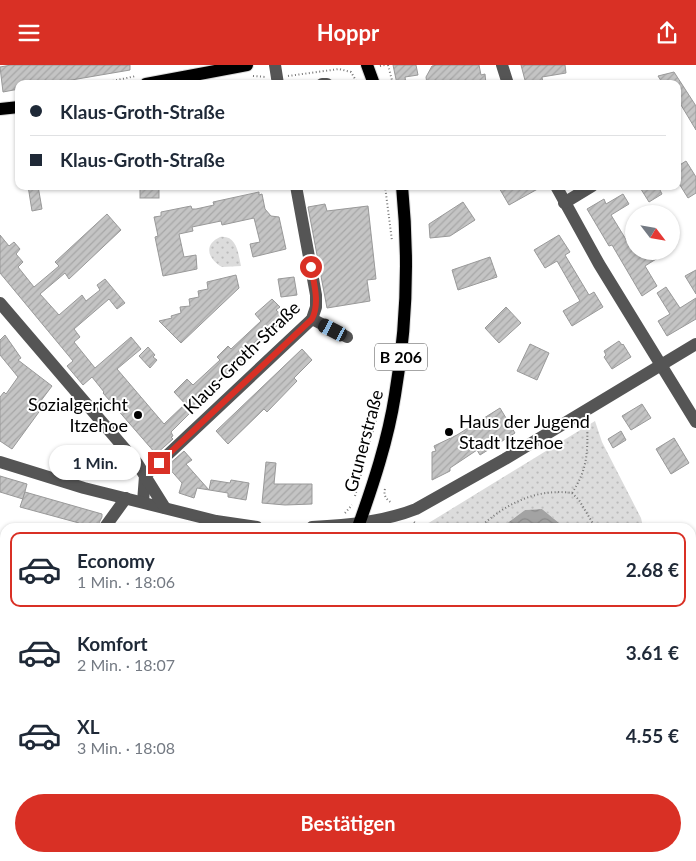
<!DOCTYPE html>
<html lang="de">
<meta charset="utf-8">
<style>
body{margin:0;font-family:Lato,sans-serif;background:#f6f6f7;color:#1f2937;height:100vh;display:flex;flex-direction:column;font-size:19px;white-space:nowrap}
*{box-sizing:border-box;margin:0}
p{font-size:16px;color:#747a83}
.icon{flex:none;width:28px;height:28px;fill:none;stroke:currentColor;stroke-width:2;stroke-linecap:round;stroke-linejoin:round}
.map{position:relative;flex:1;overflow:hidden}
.sheet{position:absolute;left:0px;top:458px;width:696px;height:339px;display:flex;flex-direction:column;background:#fff;border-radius:15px 15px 0 0;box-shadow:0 1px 4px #0004}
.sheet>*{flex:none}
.banner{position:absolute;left:15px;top:15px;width:666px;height:110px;border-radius:10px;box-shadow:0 1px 4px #0004;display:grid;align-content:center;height:110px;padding:0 15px;background:#fff}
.needle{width:32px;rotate:121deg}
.fabs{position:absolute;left:625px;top:140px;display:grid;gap:10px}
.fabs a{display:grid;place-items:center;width:55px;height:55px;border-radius:50%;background:#fff;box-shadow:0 1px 4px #0004;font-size:25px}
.end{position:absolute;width:22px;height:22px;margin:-11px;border:6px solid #d93025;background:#fff;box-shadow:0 0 0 2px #fff}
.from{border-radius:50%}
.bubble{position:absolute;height:35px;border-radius:18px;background:#fff;box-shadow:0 1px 4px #0004;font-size:16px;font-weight:700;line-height:35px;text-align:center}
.car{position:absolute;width:15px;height:30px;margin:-15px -8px;border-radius:6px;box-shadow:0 0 4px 1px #0007;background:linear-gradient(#222 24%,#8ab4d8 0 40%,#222 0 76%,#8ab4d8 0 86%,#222 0)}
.banner b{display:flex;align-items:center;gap:18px;height:48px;font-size:19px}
.banner b+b{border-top:1px solid #e0e1e3}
.banner i{width:12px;height:12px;background:#1f2937}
ul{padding:9px 0 0;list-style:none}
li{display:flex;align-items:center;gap:15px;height:75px;margin:0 10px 8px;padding:0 5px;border:2px solid transparent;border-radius:10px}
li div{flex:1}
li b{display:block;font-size:19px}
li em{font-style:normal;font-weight:700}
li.current{border-color:#d93025}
li>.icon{width:45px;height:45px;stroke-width:1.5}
.primary-button{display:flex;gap:10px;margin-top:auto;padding:10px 15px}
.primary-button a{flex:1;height:58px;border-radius:30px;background:#d93025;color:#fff;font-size:20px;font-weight:700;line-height:58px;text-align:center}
header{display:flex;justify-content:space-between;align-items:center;height:65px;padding:0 15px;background:#d93025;color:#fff;font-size:22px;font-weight:700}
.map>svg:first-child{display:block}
</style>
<header><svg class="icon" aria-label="menu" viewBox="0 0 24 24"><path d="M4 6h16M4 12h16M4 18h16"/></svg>Hoppr<svg class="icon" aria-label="share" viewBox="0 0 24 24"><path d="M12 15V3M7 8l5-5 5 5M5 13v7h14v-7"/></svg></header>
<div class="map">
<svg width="696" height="796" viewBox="0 0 696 796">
<defs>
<pattern id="forest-crowns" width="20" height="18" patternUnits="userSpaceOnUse" patternTransform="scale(1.25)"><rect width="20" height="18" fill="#dcdcdc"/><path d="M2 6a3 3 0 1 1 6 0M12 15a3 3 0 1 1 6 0" fill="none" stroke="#bbb"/></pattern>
<pattern id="park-dots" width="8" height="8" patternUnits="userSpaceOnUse" patternTransform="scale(1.25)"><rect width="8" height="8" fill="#dcdcdc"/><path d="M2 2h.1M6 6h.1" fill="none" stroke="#bbb" stroke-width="1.8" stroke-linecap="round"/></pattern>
<pattern id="water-waves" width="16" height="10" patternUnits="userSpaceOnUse" patternTransform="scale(1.25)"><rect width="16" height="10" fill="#a3a3a3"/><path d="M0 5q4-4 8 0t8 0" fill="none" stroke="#8b8b8b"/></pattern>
<pattern id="building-hatch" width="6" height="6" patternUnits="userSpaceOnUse" patternTransform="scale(1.25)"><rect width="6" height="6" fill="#c4c4c4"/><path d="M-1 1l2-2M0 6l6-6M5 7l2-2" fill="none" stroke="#a7a7a7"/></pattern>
</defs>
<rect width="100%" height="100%" fill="#fff"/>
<polygon fill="url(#forest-crowns)" points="695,526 696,526 696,668 691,658 691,528"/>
<g fill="url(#park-dots)">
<path d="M220,172C237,170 238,188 241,201L222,202C208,194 203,180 220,172Z"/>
<polygon points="595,356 602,377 641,453 643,462 564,462 542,444 525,445 502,462 422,462"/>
<polygon points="691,661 696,671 696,766 691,766"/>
<polygon points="5,719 5,791 27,791 24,796 13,796 0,791 0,729"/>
<polygon points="171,791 215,791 214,796 180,796"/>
</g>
<polygon fill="url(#water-waves)" points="542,444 564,462 502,462 525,445"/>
<g fill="url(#building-hatch)" stroke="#999">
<polygon points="11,0 130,0 130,5 48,19 19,19 19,24 3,27 0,2"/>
<polygon points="393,0 416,0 418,10 405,12 406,19 397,19"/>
<polygon points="437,0 479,0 481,10 485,9 486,19 427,19 426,12 432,1"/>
<polygon points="521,0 565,0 566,8 542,12 543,19 526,19"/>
<polygon points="674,7 696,41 696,65 678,35 678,19 663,19 658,11"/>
<polygon points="686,96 696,112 696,128 688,133 678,117 678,101"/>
<polygon points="28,121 38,121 42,144 32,146"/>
<rect x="140" y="121" width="19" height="12"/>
<polygon points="498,121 543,121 509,140"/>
<polygon points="639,121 658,121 662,129 649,137"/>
<polygon points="259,127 259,130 262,129 265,144 271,151 279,152 286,184 253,192 250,179 260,177 254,153 222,160 221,156 192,162 193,166 179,169 184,192 196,190 197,204 163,211 155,172 158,171 154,152 161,151 161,147 191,141 192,144 196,144 214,140 213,137"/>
<polygon points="623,129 629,139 611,150 630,181 634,179 634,186 669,186 645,201 657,221 642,231 612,180 609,181 587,144 604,134 606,139"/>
<polygon points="463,137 475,155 450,171 430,173 429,159"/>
<polygon points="325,139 327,146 368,141 376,214 367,215 370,236 327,243 308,142"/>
<polygon points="107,149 121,165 69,214 65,208 40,229 59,250 82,230 86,236 100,225 97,220 105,214 125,238 117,244 109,234 74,264 80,272 74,277 95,303 131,272 141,284 117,304 164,359 185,339 192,346 171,367 173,371 171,372 173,374 156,389 103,328 104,327 92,312 83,320 67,301 73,296 0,208 0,170 9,181 14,177 20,184 16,189 23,197 18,202 34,222 59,201 55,197"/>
<polygon points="559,170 570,187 565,190 589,230 594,227 603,242 572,261 563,246 580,236 557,196 545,203 534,185"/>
<polygon points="490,192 497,212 458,225 452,205"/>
<polygon points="696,205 696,229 685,211"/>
<polygon points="236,210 239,223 181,278 159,256 172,253 171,251 181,248 180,242 190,241 189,234 199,232 198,226 208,224 207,217"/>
<polygon points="294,212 297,230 281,232 278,214"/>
<polygon points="666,222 680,243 696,233 696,254 667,271 658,256 670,249 657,228"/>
<polygon points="272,234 280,242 276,245 285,253 241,295 243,297 231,307 230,306 190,344 174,327 187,314 193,320 220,295 217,292 228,281 231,284 261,256 255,249"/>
<polygon points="506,242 521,258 499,278 485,263"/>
<polygon points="5,270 21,293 18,295 52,321 40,337 44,340 12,384 0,376 0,332 4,327 6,329 18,312 0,290 0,275"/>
<polygon points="619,276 622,280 623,279 631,292 612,304 604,292 606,290 604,286"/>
<polygon points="530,279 549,288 537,315 517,306"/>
<polygon points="148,282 155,290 153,292 157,295 150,303 139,291"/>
<polygon points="302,284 312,295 294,313 297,316 267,347 264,344 228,379 216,366"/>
<polygon points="642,339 651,353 631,365 622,351"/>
<polygon points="500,343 515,368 480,390 477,385 450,403 450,406 432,415 432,387 436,386 434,381 457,370"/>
<polygon points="621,366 626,375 613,383 608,374"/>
<polygon points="674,373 689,398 671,409 656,384"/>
<polygon points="184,386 192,395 186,399 209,425 211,415 230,418 231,415 249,418 246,435 228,432 228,428 197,423 194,433 179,428 182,418 167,401"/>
<polygon points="266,397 276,398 274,419 312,419 312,439 285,440 262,438"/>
<polygon points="0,411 27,419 23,434 0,427"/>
<polygon points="25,427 102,449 102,452 97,462 76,462 79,458 20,442"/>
</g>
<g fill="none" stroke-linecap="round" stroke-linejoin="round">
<defs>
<g id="major">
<polyline points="367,0 374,19"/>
<polyline points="146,19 247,0"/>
<polyline points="0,44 19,42"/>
<path d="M358,462C373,420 388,375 395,330C407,261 409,192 402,121"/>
<polyline points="311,796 312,791"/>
</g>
</defs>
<use href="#major" stroke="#dbdbdb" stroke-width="14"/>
<g stroke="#777" stroke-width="2" stroke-dasharray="1 2.5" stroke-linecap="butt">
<polyline points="388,0 393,19"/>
<polyline points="380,1 385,0"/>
<polyline points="253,11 266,12"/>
<polyline points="288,11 339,4 351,7 358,19"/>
<polyline points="99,19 136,11"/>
<polyline points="385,121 392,176"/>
<path d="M385,424C383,431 387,435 392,438"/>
<polyline points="572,428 579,435 595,462"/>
<polyline points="355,431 379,344"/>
<polyline points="345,448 352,440"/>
<polyline points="414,457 420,462"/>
<path d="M480,462C506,439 536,423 572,428C588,404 588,385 587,358"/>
<polyline points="691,525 696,524"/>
<polyline points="0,655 5,658"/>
<polyline points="691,669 696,682"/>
<polyline points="691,731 696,732"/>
<polyline points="7,796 9,791"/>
<polyline points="297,796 298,791"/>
<polyline points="327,796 329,791"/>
</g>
<g stroke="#555" stroke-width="12">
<polyline points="275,0 278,19"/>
<polyline points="502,0 508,19"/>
<polyline points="322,19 327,19"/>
<polyline points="556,121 599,199 696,357"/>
<polyline points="564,138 592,121"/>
<polyline points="0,238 137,398 145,411 143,437"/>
<polyline points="312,254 347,272"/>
<polyline points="0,397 84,423 216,456 257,462"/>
<polyline points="165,443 145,411 312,254 316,242 316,230 296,121"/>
<polyline points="105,462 126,433"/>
<path d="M312,462C347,460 383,457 416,444L505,394L696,279"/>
<polyline points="0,608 5,601"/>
<polyline points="115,796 118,791"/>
</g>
<use href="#major" stroke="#000" stroke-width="12"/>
</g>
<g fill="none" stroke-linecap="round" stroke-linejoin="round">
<path stroke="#d93025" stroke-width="6" d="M159,398L312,254C320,238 314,219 311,202"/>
</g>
<g fill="#000" stroke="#fff" stroke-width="2">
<circle cx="138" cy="350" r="5"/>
<circle cx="449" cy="367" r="5"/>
</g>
<g text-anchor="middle" stroke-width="4" stroke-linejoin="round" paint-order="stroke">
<rect fill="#fff" stroke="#4c4c4c" stroke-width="1" x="375" y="278.5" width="52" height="27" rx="4"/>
<g font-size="16" font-weight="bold" fill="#000">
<text x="401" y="298">B 206</text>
</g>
<g font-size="18" fill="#000" stroke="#fff">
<text transform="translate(242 293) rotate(-44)" y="6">Klaus-Groth-Straße</text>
<text transform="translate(364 376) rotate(-75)" y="6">Grunerstraße</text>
</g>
<g font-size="18" fill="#000" stroke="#fff" text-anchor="end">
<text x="128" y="346">Sozialgericht<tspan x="128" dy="21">Itzehoe</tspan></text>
<text x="459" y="363" text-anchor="start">Haus der Jugend<tspan x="459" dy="21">Stadt Itzehoe</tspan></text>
</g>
</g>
</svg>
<div class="fabs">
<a><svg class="needle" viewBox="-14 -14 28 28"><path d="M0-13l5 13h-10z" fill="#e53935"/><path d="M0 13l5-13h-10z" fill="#747a83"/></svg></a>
</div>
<i class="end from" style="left:311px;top:202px"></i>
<i class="end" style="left:159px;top:398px"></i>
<div class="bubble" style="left:49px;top:380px;width:92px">1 Min.</div>
<i class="car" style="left:333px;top:265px;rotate:297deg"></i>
<div class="banner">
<b><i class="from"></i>Klaus-Groth-Straße</b>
<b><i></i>Klaus-Groth-Straße</b>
</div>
<section class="sheet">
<ul>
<li class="current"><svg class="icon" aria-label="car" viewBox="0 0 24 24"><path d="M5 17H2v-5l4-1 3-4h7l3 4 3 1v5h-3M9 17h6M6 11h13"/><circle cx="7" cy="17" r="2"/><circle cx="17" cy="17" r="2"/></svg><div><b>Economy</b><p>1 Min. · 18:06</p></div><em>2.68 €</em></li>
<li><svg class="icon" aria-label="car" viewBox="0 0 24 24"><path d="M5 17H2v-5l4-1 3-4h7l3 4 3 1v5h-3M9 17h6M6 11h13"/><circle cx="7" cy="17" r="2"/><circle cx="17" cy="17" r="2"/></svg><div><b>Komfort</b><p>2 Min. · 18:07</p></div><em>3.61 €</em></li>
<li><svg class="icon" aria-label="car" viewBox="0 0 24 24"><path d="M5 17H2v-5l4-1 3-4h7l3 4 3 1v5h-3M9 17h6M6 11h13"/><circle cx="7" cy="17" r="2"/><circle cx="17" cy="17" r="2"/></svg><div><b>XL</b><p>3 Min. · 18:08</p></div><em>4.55 €</em></li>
</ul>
<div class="primary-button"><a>Bestätigen</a></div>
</section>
</div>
